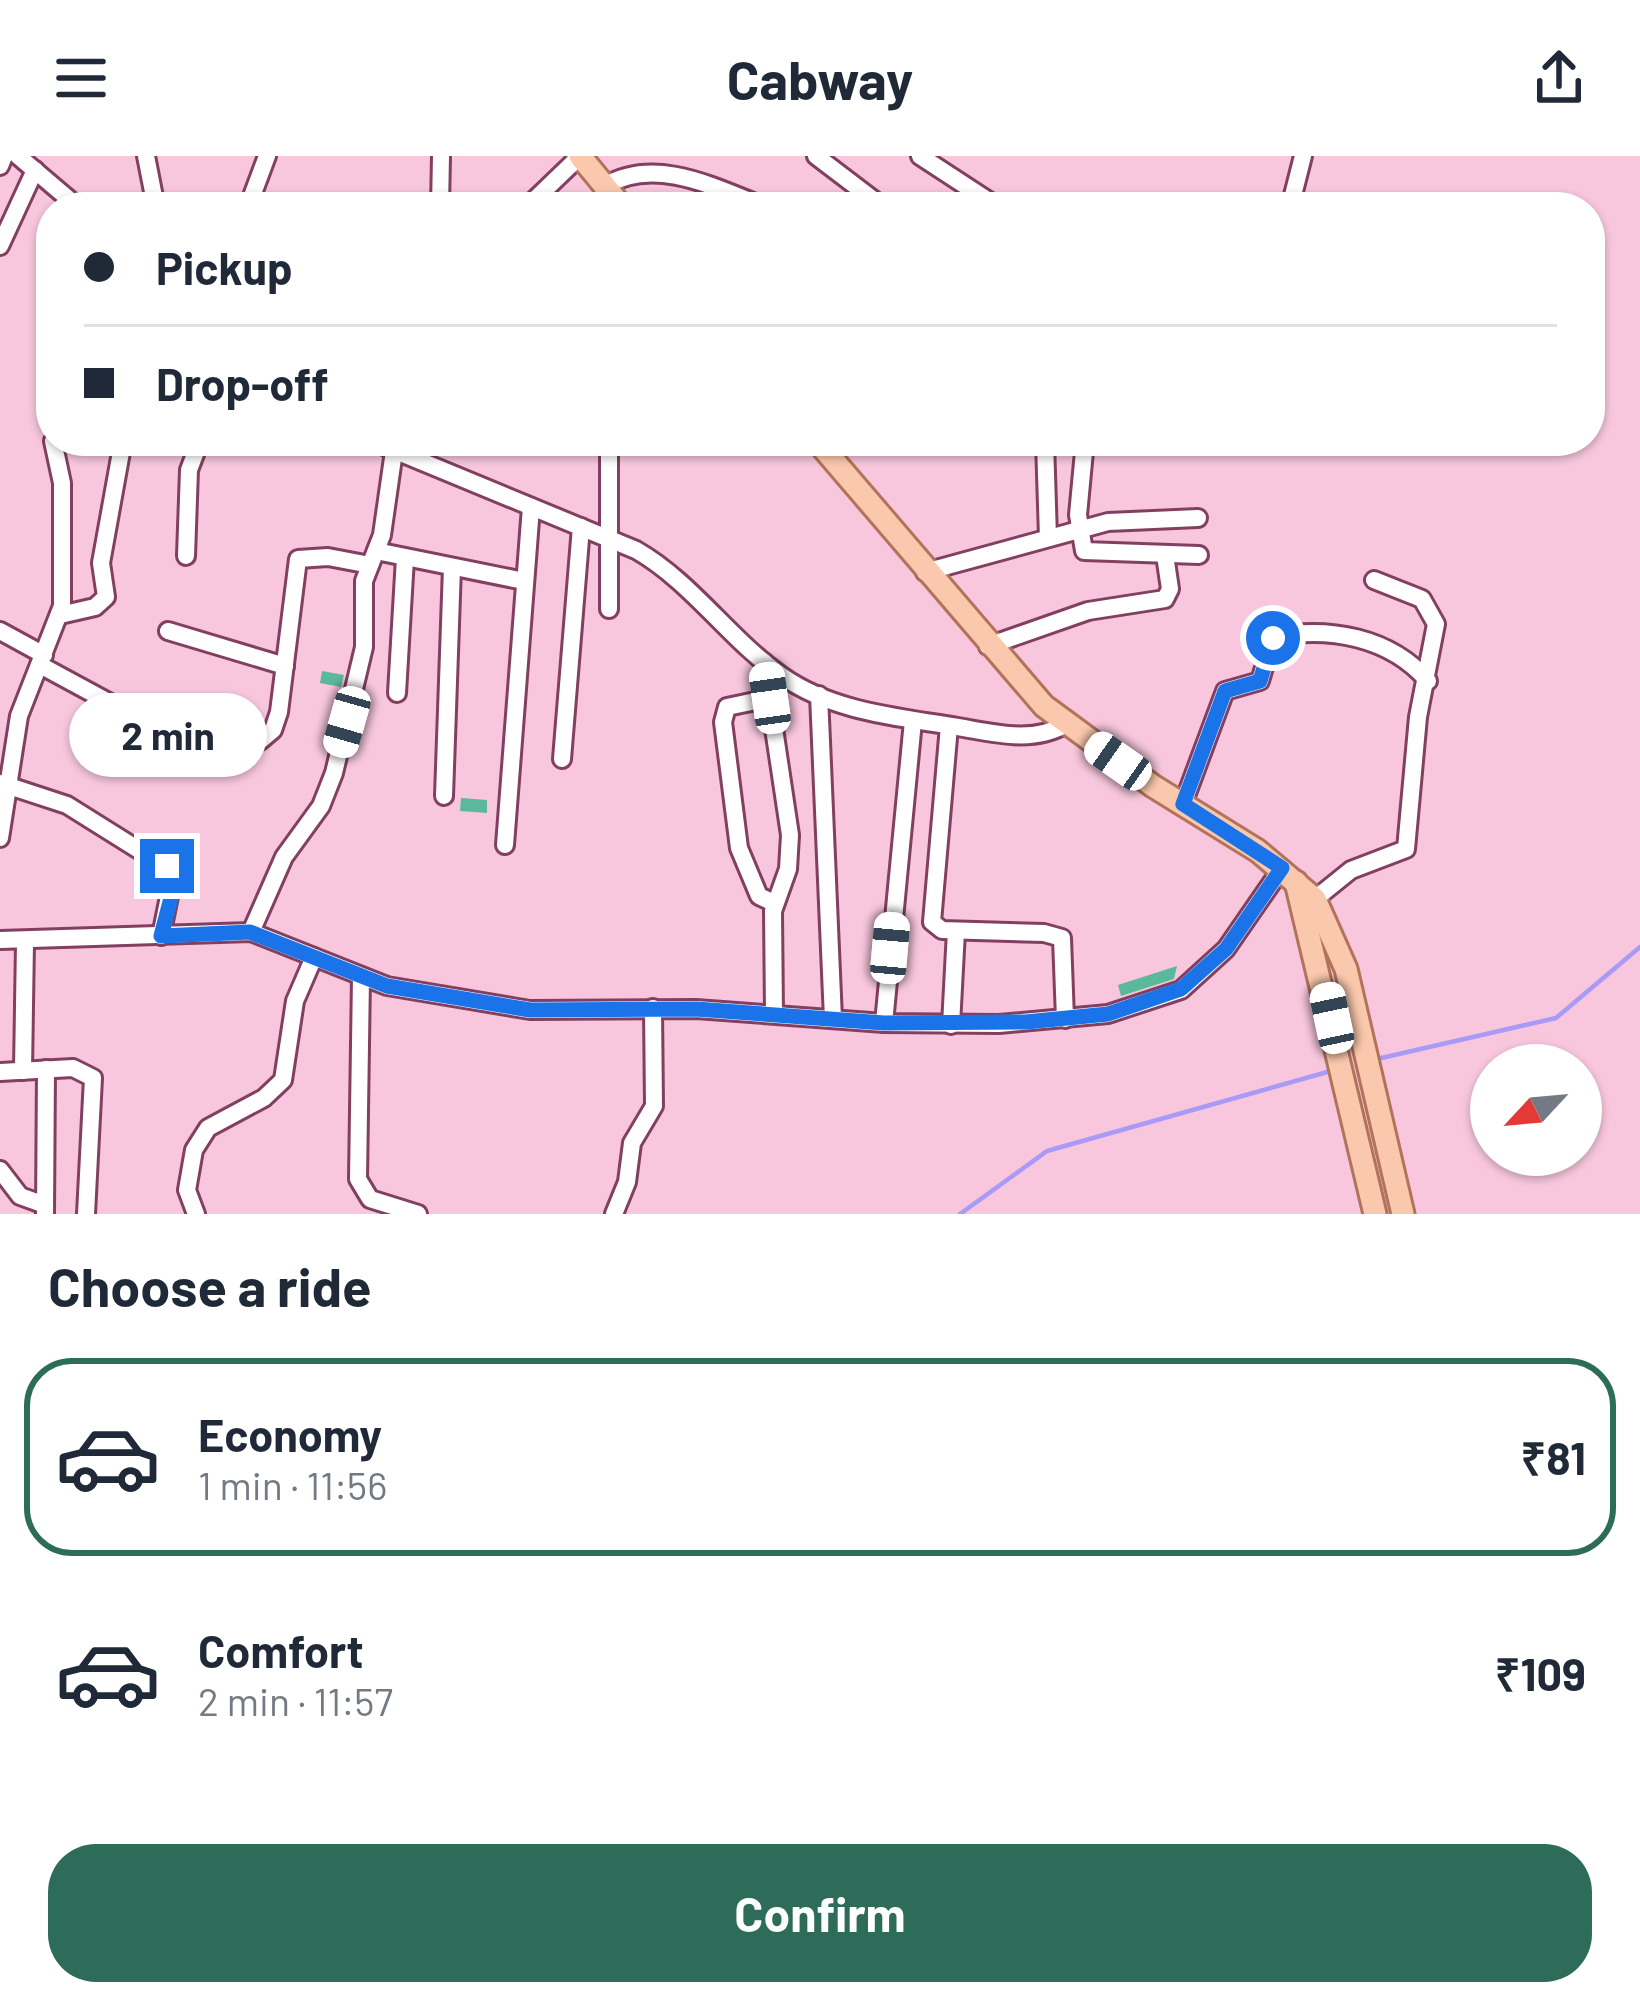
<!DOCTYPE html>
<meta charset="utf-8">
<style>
body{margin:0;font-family:Barlow,sans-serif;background:#f6f6f7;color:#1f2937;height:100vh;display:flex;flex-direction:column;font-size:45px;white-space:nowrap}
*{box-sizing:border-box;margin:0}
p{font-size:39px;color:#747a83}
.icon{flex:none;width:66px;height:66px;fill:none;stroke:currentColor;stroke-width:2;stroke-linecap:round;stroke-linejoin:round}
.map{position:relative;height:1058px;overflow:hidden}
.sheet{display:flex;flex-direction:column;background:#fff;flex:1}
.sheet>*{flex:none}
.banner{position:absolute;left:36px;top:36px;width:1569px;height:264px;border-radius:48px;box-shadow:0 3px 9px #0004;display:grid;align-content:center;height:264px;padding:0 48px;background:#fff}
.needle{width:78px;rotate:244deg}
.fabs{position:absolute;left:1470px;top:888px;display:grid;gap:24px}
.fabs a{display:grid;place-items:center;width:132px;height:132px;border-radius:50%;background:#fff;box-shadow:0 3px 9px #0004;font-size:60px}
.end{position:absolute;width:54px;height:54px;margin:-27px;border:15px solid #1a73e8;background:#fff;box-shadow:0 0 0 6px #fff}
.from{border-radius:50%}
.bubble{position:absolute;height:84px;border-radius:42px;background:#fff;box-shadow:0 3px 9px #0004;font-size:39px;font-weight:700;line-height:84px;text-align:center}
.car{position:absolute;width:36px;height:72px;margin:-36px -18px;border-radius:15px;box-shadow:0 0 9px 3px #0007;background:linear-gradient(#fff 24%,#345 0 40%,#fff 0 76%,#345 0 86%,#fff 0)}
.banner b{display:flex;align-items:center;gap:42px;height:114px;font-size:45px}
.banner b+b{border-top:3px solid #e0e1e3}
.banner i{width:30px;height:30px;background:#1f2937}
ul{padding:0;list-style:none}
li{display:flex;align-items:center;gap:36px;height:198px;margin:0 24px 18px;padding:0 24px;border:6px solid transparent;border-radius:48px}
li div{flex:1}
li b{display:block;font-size:45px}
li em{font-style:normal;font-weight:700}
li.active{border-color:#2d6c58}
li>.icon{width:108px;height:108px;stroke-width:1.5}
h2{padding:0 48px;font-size:54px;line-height:144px}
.primary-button{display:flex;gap:24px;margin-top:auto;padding:24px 48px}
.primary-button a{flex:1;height:138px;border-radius:48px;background:#2d6c58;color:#fff;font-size:48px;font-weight:700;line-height:138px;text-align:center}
header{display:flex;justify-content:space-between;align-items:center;height:156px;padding:0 48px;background:#fff;font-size:54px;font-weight:700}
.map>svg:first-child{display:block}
</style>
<header><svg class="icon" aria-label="menu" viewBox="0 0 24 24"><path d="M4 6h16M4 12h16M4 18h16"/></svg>Cabway<svg class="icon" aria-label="share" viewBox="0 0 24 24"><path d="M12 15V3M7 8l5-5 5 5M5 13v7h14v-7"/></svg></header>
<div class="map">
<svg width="1640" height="1058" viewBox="0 0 1640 1058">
<rect width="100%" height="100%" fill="#f8c7dd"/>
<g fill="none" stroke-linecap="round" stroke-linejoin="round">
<g stroke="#a99af7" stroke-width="4.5">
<polyline points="1377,903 1556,862 1640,791"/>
<polyline points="960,1058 1047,995 1331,915"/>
</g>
</g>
<g fill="#59b99a">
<polygon points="322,515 344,519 341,531 320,527"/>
<polygon points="461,642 487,644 487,657 460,655"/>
<polygon points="1177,810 1174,823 1121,840 1118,829"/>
</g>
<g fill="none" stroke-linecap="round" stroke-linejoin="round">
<defs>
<g id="minor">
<polyline points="18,0 78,51"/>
<polyline points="146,0 156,51"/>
<polyline points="816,0 883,51"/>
<polyline points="920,0 998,51"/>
<polyline points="0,10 4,0"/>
<path d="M605,30C655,0 714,31 765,51"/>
<polyline points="248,51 267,0"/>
<polyline points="440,51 441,0"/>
<polyline points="527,51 580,0"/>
<polyline points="1290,51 1303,0"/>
<polyline points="0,90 35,14"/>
<path d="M372,285L636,394C692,426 729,483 782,520C833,556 899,561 958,571C994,577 1033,588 1066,568"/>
<polyline points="609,285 609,453"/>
<polyline points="1045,285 1048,382"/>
<polyline points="1085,285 1078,359 1084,395 1199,399"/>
<polyline points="376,395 524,425"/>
<polyline points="186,400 189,314 200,285"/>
<polyline points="925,416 1108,366 1198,362"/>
<polyline points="60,459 95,451 106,441 101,407 123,285"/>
<polyline points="0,475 44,499"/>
<polyline points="168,475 285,510"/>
<polyline points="988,490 1088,455 1165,443 1170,433 1165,399"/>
<polyline points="764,506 790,679 788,713 773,755 774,858"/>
<polyline points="40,509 138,562 148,563 171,552 260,585 273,574 279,556 298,403 328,401 370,409"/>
<polyline points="397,537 405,402"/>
<polyline points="819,539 833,863"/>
<polyline points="770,542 727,551 723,566 739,692 759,740 774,747"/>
<polyline points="949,570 932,766 942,774 1044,777 1062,782 1065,863"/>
<polyline points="562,603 581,371"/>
<polyline points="0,627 67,649 174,716 161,780"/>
<polyline points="444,640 452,411"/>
<path d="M1183,648L1225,535L1260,525L1273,481C1329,470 1390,481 1428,525"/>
<polyline points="0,682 19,560 62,450 62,327 53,285"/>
<polyline points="505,689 531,351"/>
<polyline points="1315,743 1351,714 1406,693 1418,561 1436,468 1422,443 1374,424"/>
<polyline points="251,776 284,701 321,650 334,617 364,491 364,425 382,379 394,295"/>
<polyline points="0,784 251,776 387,830 530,854 696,853 884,867 999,868 1108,858 1181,834 1226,793 1282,712"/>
<polyline points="361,821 358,1023 370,1043 418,1058"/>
<polyline points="884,867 913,565"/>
<polyline points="951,869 956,775"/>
<polyline points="23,915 25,786"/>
<polyline points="0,916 73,912 93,922 86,1058"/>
<polyline points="0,1014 20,1040 45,1049"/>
<polyline points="45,1058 46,913"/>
<polyline points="196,1058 187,1034 194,994 208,972 264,942 283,924 295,845 314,801"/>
<polyline points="614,1058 627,1026 632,987 654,950 653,852"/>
</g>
<g id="major">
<polyline points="580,0 622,51"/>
<polyline points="817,285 1044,550 1153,630 1258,695 1315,743 1346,813 1403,1058"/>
<polyline points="1296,726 1375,1058"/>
</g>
</defs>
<use href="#minor" stroke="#823f61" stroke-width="22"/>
<use href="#major" stroke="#b2735a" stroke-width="27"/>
<use href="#minor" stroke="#fff" stroke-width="16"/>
<use href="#major" stroke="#fac8ad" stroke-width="21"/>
</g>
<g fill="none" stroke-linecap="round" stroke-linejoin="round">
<polyline stroke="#1a73e8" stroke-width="15" points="167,710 176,723 161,780 250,776 387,830 530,854 696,853 884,867 1026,866 1108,858 1181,833 1226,793 1282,712 1183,648 1225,535 1260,525 1273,482"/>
</g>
</svg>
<div class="fabs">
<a><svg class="needle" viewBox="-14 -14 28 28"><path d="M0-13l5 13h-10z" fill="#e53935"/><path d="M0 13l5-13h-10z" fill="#747a83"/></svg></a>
</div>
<i class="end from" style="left:1273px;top:482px"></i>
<i class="end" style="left:167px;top:710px"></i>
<div class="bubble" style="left:69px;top:537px;width:198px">2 min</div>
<i class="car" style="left:770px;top:542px;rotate:352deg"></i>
<i class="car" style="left:347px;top:566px;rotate:196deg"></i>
<i class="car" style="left:1118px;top:605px;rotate:305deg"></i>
<i class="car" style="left:890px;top:792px;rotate:5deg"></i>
<i class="car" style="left:1332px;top:862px;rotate:348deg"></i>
<div class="banner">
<b><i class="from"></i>Pickup</b>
<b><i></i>Drop-off</b>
</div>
</div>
<section class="sheet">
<h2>Choose a ride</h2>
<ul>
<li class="active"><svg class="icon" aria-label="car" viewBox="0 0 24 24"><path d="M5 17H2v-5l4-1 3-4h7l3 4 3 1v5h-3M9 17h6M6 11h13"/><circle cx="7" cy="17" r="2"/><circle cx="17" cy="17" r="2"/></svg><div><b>Economy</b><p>1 min · 11:56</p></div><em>₹81</em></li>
<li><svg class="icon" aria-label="car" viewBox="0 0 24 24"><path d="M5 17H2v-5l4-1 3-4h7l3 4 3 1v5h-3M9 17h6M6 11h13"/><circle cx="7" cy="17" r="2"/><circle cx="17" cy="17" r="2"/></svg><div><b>Comfort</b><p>2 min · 11:57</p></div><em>₹109</em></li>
</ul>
<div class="primary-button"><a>Confirm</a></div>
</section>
